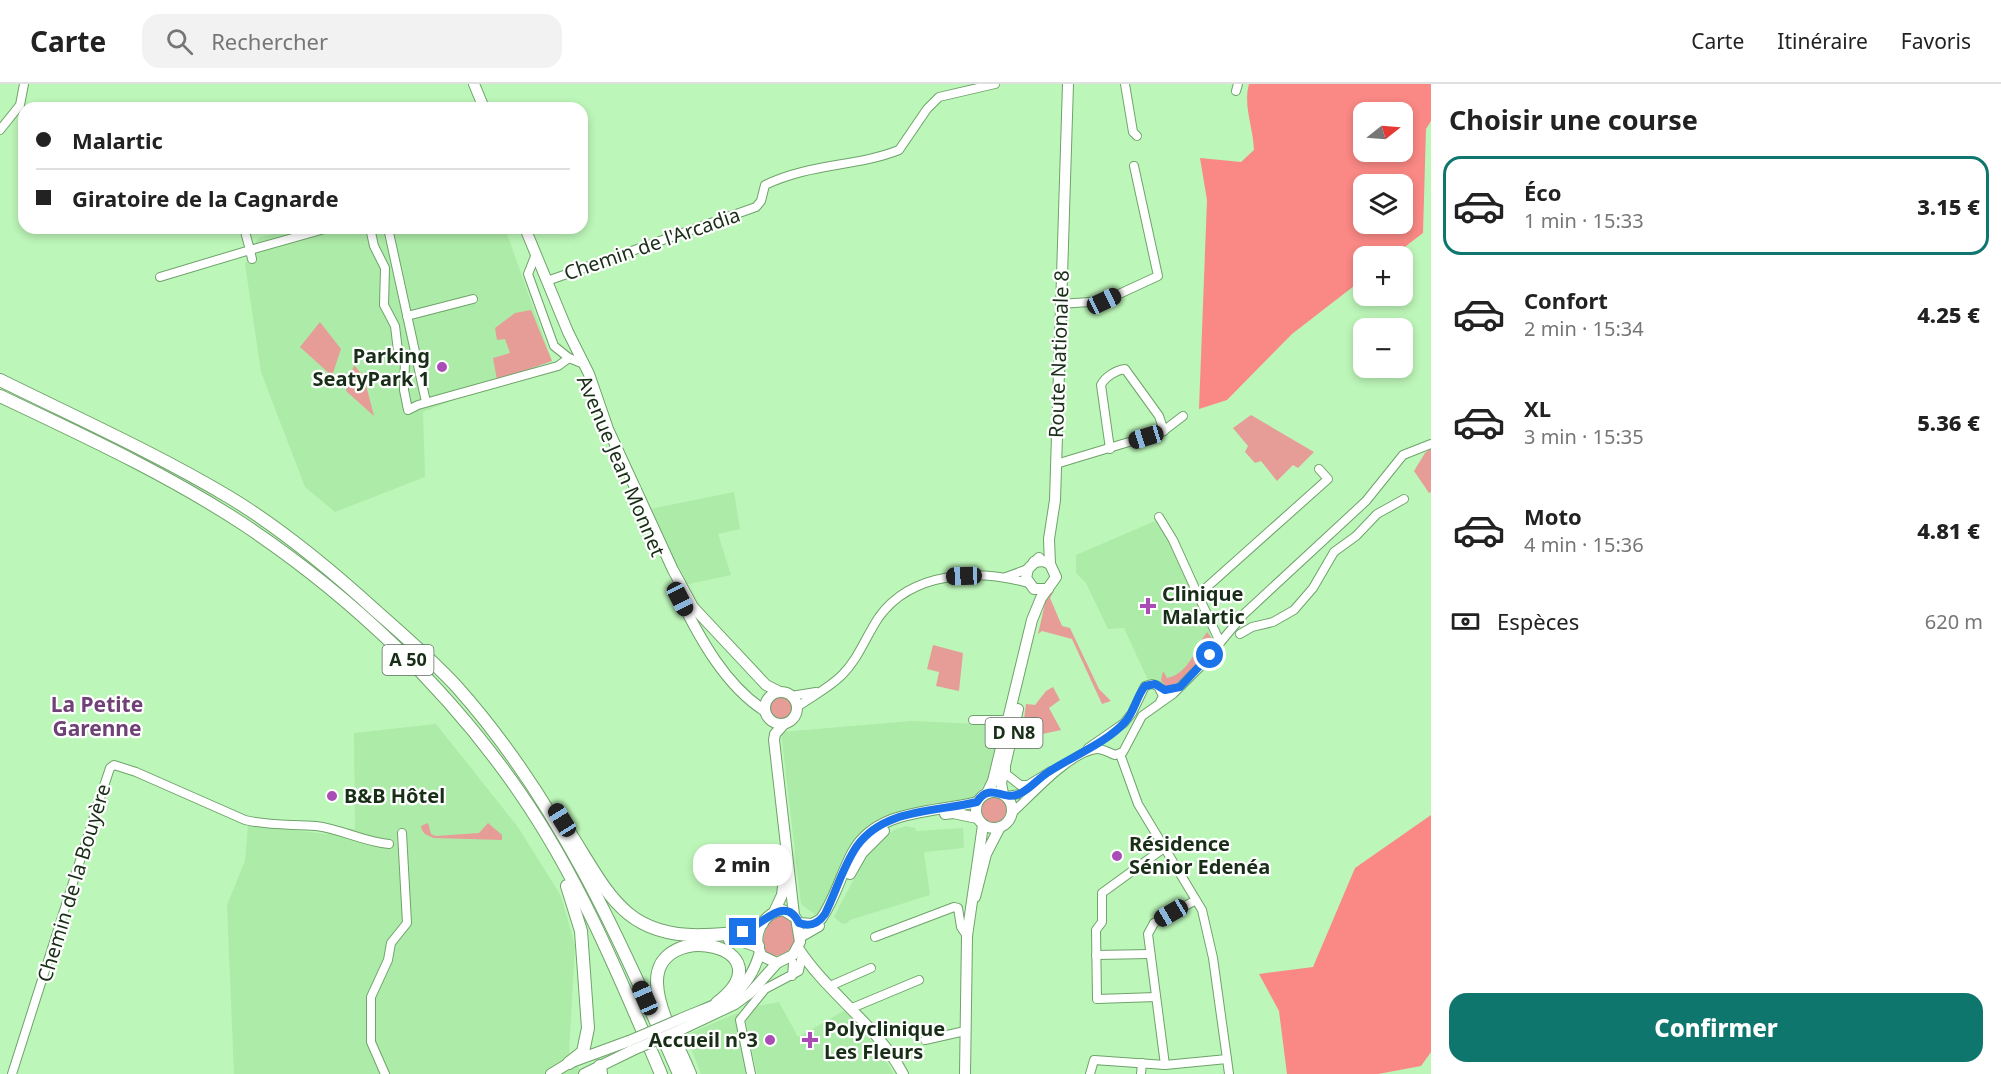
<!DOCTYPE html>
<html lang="fr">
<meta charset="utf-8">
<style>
body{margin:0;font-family:"Noto Sans",sans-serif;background:#f2f2f2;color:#222;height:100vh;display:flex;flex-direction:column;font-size:22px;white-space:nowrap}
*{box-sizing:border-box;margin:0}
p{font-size:20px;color:#767676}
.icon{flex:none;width:33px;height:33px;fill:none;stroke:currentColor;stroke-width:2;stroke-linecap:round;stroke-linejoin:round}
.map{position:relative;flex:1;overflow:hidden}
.drawer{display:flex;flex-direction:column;background:#fff;width:570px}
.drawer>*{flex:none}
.hud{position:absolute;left:18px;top:18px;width:570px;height:132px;border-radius:18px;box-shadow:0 3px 9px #0003;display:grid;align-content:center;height:132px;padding:0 18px;background:#fff}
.needle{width:39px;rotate:73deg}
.buttons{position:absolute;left:1353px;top:18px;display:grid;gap:12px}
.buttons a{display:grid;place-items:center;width:60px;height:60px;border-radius:12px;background:#fff;box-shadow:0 3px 9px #0003;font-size:30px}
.end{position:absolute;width:27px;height:27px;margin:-14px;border:8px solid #1a73e8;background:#fff;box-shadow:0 0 0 3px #fff}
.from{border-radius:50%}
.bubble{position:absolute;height:42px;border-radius:18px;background:#fff;box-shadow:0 3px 9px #0003;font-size:20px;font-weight:800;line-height:42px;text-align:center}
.car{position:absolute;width:18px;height:36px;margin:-18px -9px;border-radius:8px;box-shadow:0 0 4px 2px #0007;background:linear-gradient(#222 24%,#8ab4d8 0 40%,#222 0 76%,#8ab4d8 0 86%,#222 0)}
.hud b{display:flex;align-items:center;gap:21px;height:57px;font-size:22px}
.hud b+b{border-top:2px solid #e0e0e0}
.hud i{width:15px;height:15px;background:#222}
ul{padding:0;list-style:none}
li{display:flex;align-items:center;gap:18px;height:99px;margin:0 12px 9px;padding:0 6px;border:3px solid transparent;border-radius:18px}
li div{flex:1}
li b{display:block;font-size:22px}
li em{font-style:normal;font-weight:800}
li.selected{border-color:#0f766e}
li>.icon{width:54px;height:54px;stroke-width:1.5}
h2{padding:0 18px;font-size:27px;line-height:72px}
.pay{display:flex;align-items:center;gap:15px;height:66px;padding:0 18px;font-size:22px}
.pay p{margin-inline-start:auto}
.action{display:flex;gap:12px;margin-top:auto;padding:12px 18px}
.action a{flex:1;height:69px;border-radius:18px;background:#0f766e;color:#fff;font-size:24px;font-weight:800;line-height:69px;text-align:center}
header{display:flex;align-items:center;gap:36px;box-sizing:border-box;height:84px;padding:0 30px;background:#fff;border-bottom:2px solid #e0e0e0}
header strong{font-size:28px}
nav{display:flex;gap:33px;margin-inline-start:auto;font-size:21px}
.search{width:420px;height:54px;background:#f2f2f2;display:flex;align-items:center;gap:15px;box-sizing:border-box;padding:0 21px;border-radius:18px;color:#767676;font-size:22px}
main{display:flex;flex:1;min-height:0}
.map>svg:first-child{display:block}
</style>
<header>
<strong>Carte</strong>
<div class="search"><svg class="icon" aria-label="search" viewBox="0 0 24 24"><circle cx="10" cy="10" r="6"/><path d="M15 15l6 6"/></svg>Rechercher</div>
<nav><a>Carte</a><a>Itinéraire</a><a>Favoris</a></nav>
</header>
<main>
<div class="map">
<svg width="1431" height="990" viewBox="0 0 1431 990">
<rect width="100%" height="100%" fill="#bdf6b9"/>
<g fill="#adeba8">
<polygon points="294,144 505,144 552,277 423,328 425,393 335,428 305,403 261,288 245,180 258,154"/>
<polygon points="734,408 740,445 718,450 731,491 684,501 650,425"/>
<polygon points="1155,437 1173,462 1213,556 1184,594 1168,604 1152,594 1148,596 1124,544 1108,545 1086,499 1076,489 1076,471"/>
<polygon points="911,637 1001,641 987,697 970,718 878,737 856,753 817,832 801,820 781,648"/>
<polygon points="436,640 518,743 561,812 575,862 569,970 583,990 234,990 227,821 245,777 248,741 327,750 338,743 355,745 354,649"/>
<polygon points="906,742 915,744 916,747 963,744 964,764 924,768 930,811 850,836 846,840 841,839 834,833 865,774 879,757 894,746"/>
<polygon points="779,918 798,953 845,926 879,965 894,990 757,990 745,934 758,922"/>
<polygon points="737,929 743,936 755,990 701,990 686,951"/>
</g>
<g fill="#e69d98">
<polygon points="531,226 552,277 497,296 493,274 510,269 505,255 497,256 495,244 515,229"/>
<polygon points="320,238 341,265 332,292 300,263"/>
<polygon points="354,281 364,293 374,332 346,307"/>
<polygon points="1251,331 1314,368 1298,384 1293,381 1277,397 1261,377 1255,379 1245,368 1248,362 1233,344"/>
<polygon points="1431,364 1431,408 1429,409 1414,387 1425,369"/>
<polygon points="1054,507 1050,514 1062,542 1070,544 1099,605 1111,617 1102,620 1072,555 1042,547 1038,550 1047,511"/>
<path d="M1207,548L1213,556C1202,570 1184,604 1165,602L1161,596L1163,587L1167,594C1189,590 1196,563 1207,548Z"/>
<polygon points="933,561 963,569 959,607 936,602 939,588 927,585"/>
<polygon points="1053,603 1060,616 1049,624 1061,646 1033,652 1028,633 1024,635 1026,620 1035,621 1046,607"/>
<circle cx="781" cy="624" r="13"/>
<circle cx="994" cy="725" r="14"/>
<path d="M428,739L431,750L436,752L479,749L488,739L502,751V756L434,754C427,751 422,750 421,742Z"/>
<path d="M781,831L790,834C814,869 755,890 764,851C767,840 770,835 781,831Z"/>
</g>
<g fill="#fa8884" fill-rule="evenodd">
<path d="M1249,0H1431V37L1426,45L1423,149L1393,172H1364L1363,195L1292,250L1227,316L1199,325L1207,116L1200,74L1241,78L1254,66C1253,42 1243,22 1249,0ZM1364,28H1402V68H1364ZM1364,100H1402V140H1364Z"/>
<polygon points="1431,731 1431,968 1421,982 1378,990 1287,990 1279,927 1259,890 1313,883 1355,784"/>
</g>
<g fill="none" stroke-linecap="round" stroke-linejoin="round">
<defs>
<g id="minor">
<polyline points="1125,0 1133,48 1137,52"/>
<polyline points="1236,7 1238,0"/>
<polyline points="0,46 20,21 24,0"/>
<polyline points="244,144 250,166 328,144"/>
<polyline points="370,144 374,162 385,184 384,221 395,242 398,267 405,278 404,306 408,326 418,321 558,282 569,274 584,280"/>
<polyline points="388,144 426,318"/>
<polyline points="536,170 528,190 554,262 569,274"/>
<polyline points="160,193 250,166 252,175"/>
<path d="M547,197L756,123L761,117L765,101C810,79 856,83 899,66L927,25L939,13L995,0"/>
<polyline points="1060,220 1104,217 1158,192 1134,82"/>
<polyline points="407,232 473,215"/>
<path d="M1110,365L1101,301C1105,293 1116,286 1125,285L1159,332L1164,347"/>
<polyline points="1056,380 1162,348 1183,332"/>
<polyline points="1159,433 1173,456 1198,511"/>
<polyline points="1006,493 1028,485"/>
<polyline points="1240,550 1252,543 1273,538 1294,526 1313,504 1334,468 1356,452 1377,430 1404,415"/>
<polyline points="1220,558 1198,511 1328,395 1319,385"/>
<polyline points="791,612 816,608"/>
<path d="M797,623C811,613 829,604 842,591C859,574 866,552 879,533C912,487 978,485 1028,499"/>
<polyline points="973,636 1013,636"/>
<polyline points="1088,664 1124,639 1132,629 1145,602 1152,600 1158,602 1163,612 1160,618"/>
<polyline points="1120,670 1138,720 1202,826 1213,874 1227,975 1165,981 1148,850 1154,839 1196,816"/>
<polyline points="1006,681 1006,690 1020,701 1028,701 1051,687"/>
<polyline points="1006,712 1020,710 1032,700"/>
<path d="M1011,730C1032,711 1065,673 1092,666C1101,663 1107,668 1115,671L1123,668L1142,632L1173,610L1199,584L1244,530L1366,417L1403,371L1431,360"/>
<polyline points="875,853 954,823 958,824 961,843 967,852"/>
<polyline points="1096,871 1150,870"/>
<polyline points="792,892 793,879"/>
<polyline points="830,902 871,884"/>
<polyline points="1156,913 1097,915 1096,846 1102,838 1102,809 1164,764"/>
<polyline points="852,924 919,896"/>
<polyline points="925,956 965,947"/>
<polyline points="1227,975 1229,990"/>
<path d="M12,990L100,714L110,684L114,681L136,688L245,736C269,742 292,740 316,742C341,745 364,758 389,760"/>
<polyline points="385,990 371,958 371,913 388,876 391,859 407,839 402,749"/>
<polyline points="751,990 740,936 765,905 799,887 802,870"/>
<polyline points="1090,990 1094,976 1165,981"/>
<polyline points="1141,990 1142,979"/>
</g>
<g id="major">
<polyline points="474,0 484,24"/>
<polyline points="525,144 568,248 589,290 608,345 673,486 693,523 766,601 780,608"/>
<polyline points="1039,474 1028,485 1026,494 1034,505 1048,505"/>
<polyline points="1050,480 1049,455 1055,416 1068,0"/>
<path d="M680,514C700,555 726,602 765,627"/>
<circle cx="781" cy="624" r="16"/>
<polyline points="784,640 775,650 774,656 794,831"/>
<circle cx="994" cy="726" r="18"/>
<polyline points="987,709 993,697 1032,536 1041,514 1056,493 1050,480 1043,477 1034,478"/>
<polyline points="1003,710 1001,699 1018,625"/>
<polyline points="945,730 953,729 977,734"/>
<polyline points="850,790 862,769 884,747"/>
<polyline points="975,813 986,770 1000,743"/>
<path d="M783,826L796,834L800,858L793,871L777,879L762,872C751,854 761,829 783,826Z"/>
<polyline points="774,828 782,811 785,785"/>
<path d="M799,839L812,840L821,835C835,815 841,790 853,768C877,724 935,729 977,718"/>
<polyline points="800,853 819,842"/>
<path d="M798,864C828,910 877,941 903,990"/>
<path d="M676,937C718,918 746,917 760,868"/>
<polyline points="680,946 735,920 750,909 777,879"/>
<polyline points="551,990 569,979 629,957"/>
<polyline points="584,990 633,966"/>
<polyline points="965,990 967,852 983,741"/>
</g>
<g id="highway">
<path d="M0,296C77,334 155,369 229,413C282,445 330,485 376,527C403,551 432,576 457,603C557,715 620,854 679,990"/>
<path d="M0,312C82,351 167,390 243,440C350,511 448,604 520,709C580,796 620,894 661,990"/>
<path d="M570,749C608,809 625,854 704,851C726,851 743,849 762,839"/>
<polyline points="567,802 581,847 588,944 583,968 569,979"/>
<polyline points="730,856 741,856 758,862"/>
<polyline points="600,982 601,990"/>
<path d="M690,990C679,962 658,929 657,899C655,833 791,862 717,919"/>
</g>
</defs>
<use href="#minor" stroke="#6ea36a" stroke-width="10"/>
<use href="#major" stroke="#6ea36a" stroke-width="12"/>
<use href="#highway" stroke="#6ea36a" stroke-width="14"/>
<use href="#minor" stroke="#fff" stroke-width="8"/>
<use href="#major" stroke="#fff" stroke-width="10"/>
<use href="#highway" stroke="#fff" stroke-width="12"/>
<defs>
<g id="major-bridge">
<polyline points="629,957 676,937"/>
<polyline points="633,966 680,946"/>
</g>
</defs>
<use href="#major-bridge" stroke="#6ea36a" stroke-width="12" stroke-linecap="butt"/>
<use href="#major-bridge" stroke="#fff" stroke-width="10"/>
</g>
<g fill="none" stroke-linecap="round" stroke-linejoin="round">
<path stroke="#1a73e8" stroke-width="8" d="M743,848C761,843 785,809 799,839C810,843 818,840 825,830C836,808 843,782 857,762C884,724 937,728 977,718C990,697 1005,719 1021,709C1031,704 1038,695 1047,689C1072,672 1105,660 1125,638C1135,627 1136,613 1145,602L1155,600L1165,606L1180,603L1210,571"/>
</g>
<g fill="#aa4cb6" stroke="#fff" stroke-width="2">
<circle cx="442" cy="283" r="6"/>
<path d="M1145 513h6v6h6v6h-6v6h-6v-6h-6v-6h6z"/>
<circle cx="332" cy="712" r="6"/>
<circle cx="1117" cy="772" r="6"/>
<circle cx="770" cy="956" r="6"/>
<path d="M807 947h6v6h6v6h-6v6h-6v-6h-6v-6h6z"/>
</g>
<g text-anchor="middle" stroke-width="4.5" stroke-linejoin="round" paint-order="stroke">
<g fill="#fff" stroke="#5d6d5d" stroke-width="1.5">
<rect x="382.5" y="561" width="51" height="30" rx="4.5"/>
<rect x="985.5" y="634" width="57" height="30" rx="4.5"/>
</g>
<g font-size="18" font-weight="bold" fill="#182e17">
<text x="408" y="582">A 50</text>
<text x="1014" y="655">D N8</text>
</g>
<g font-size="20" fill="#182e17" stroke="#fff">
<text transform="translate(652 160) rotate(-19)" y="7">Chemin de l'Arcadia</text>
<text transform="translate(1059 270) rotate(-88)" y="7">Route Nationale 8</text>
<text transform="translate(621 382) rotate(67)" y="7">Avenue Jean Monnet</text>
<text transform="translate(74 799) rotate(-73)" y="7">Chemin de la Bouyère</text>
</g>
<g font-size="20" font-weight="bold" fill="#182e17" stroke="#fff" text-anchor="start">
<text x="430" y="279" text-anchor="end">Parking<tspan x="430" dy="23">SeatyPark 1</tspan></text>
<text x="1162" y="517">Clinique<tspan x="1162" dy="23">Malartic</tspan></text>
<text x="344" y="719">B&amp;B Hôtel</text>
<text x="1129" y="767">Résidence<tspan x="1129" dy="23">Sénior Edenéa</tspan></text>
<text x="824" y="952">Polyclinique<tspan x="824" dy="23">Les Fleurs</tspan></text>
<text x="758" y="963" text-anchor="end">Accueil n°3</text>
</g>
<g font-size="21" font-weight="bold" fill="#704176" stroke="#fff">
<text x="97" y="628">La Petite<tspan x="97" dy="24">Garenne</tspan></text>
</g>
</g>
</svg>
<div class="buttons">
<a><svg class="needle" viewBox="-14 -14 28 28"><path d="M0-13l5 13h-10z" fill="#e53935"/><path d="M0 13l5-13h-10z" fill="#767676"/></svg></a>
<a><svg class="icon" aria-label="layers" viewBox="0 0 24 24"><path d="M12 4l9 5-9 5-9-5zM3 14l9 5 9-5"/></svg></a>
<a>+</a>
<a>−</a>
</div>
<i class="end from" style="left:1210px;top:571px"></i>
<i class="end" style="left:743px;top:848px"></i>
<div class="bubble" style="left:693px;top:760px;width:99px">2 min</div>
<i class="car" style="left:1104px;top:217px;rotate:65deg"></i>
<i class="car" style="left:1146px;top:353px;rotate:253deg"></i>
<i class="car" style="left:964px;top:492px;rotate:268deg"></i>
<i class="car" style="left:680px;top:515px;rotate:153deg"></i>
<i class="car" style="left:562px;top:736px;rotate:328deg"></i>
<i class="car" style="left:1171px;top:829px;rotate:240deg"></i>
<i class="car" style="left:645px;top:914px;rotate:336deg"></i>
<div class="hud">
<b><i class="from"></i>Malartic</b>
<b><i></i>Giratoire de la Cagnarde</b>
</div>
</div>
<section class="drawer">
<h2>Choisir une course</h2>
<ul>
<li class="selected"><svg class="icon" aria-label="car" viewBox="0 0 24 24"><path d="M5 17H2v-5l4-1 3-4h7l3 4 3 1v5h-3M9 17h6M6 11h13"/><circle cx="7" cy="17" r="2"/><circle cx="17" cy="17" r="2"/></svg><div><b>Éco</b><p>1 min · 15:33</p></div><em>3.15 €</em></li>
<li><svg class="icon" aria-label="car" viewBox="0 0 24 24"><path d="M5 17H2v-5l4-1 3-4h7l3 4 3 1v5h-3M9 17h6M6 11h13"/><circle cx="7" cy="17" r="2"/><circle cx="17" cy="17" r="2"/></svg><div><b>Confort</b><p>2 min · 15:34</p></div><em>4.25 €</em></li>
<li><svg class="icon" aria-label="car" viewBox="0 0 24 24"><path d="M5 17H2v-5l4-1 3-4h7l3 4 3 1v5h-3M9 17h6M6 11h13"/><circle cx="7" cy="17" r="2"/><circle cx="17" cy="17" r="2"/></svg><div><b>XL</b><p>3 min · 15:35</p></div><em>5.36 €</em></li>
<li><svg class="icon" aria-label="car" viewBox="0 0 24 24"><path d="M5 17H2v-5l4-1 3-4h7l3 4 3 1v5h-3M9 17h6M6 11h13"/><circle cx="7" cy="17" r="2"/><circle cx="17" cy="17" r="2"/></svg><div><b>Moto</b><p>4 min · 15:36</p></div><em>4.81 €</em></li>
</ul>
<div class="pay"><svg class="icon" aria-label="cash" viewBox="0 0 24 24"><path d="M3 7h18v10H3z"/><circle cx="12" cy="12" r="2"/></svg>Espèces<p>620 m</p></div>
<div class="action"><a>Confirmer</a></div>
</section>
</main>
